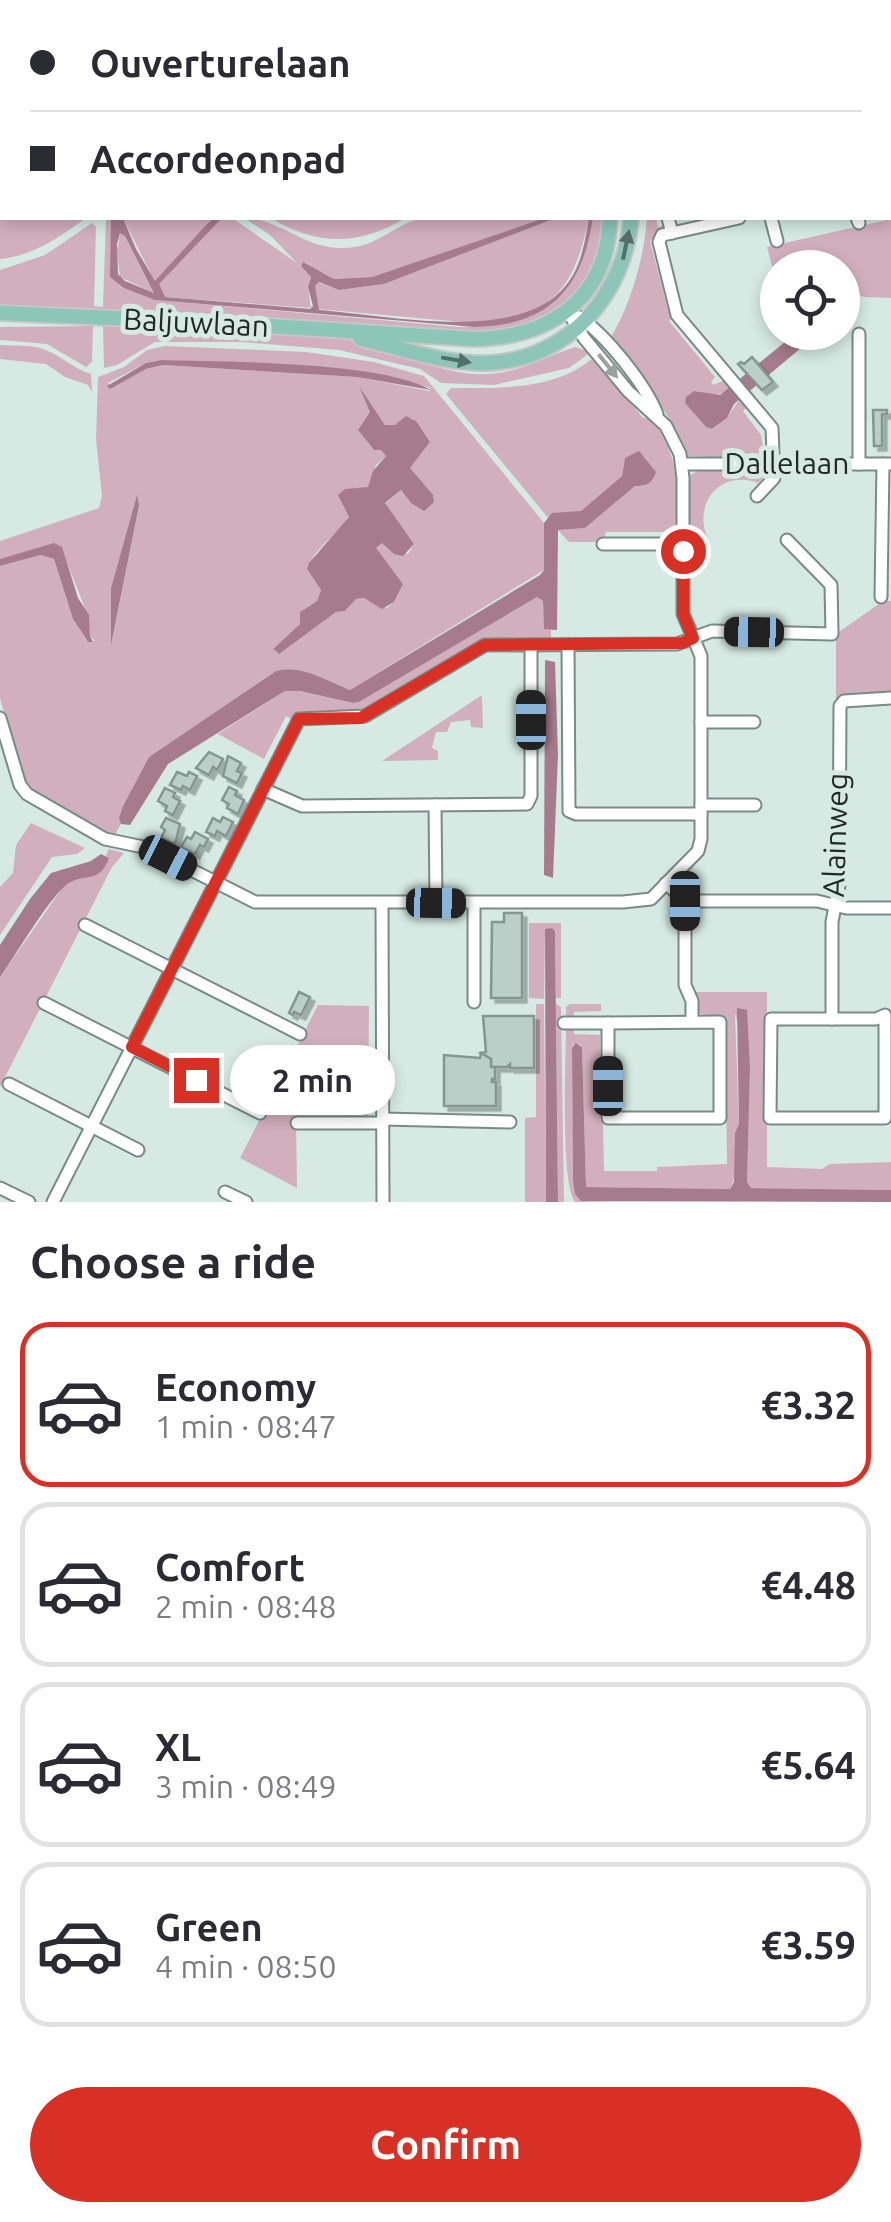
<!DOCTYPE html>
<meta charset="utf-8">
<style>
body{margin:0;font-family:Ubuntu,sans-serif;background:#f7f7f7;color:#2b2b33;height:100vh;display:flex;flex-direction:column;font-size:38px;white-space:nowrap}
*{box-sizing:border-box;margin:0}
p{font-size:32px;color:#7c7c81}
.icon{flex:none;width:55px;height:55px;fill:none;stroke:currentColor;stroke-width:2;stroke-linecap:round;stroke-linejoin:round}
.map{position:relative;height:1202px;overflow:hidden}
.panel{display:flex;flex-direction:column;background:#fff;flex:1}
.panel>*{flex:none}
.guide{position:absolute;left:0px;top:0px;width:892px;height:220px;box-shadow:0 5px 15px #0003;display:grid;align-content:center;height:220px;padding:0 30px;background:#fff}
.fabs{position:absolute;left:760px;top:250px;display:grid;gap:20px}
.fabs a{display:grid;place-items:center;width:100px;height:100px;border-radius:50%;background:#fff;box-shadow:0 5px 15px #0003;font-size:50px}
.end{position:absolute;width:45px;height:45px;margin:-22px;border:12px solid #d93025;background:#fff;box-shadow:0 0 0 5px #fff}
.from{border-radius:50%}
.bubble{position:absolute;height:70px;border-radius:35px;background:#fff;box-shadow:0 5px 15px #0003;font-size:32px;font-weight:700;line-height:70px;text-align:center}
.car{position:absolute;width:30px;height:60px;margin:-30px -15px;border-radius:12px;box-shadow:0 0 8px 2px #0007;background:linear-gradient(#222 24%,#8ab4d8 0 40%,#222 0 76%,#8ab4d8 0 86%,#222 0)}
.guide b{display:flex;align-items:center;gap:35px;height:95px;font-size:38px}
.guide b+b{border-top:2px solid #e1e1e2}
.guide i{width:25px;height:25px;background:#2b2b33}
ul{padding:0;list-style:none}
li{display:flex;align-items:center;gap:30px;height:165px;margin:0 20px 15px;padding:0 10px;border:5px solid #e1e1e2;border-radius:30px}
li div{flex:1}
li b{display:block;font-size:38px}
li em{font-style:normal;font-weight:700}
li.on{border-color:#d93025}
li>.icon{width:90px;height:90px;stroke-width:1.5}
h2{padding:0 30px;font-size:45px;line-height:120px}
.primary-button{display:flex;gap:20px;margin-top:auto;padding:20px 30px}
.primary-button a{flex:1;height:115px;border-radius:60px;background:#d93025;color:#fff;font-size:40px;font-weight:700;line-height:115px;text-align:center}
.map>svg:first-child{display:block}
</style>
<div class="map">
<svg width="891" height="1202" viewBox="0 0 891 1202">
<defs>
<filter id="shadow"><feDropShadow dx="4.5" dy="4.5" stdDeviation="0" flood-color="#0004"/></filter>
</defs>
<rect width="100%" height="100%" fill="#d6eae3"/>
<g fill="#d2afbc" fill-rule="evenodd">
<path d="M0,196L2,218H86C58,238 35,255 0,259Z"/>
<path d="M106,218H111V277L124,287L155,300L458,327C545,326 576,303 593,218H604C598,288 559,315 498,335L181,314L0,310V270L45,255L92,223L96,227L94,306L103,307Z"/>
<polygon points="123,218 214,218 155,282"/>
<path d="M222,218H232L297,263L270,235L244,218C277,218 303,247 338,248C378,250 395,222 424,218C460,212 510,218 547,218L372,277L334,279L303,262L301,266L311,277L308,287L311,308L165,297L158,284Z"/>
<path d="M271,218H405C360,246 316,246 271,218Z"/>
<path d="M556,218H589C573,292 552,317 473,323L318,309L314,288L317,282L339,290L384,284Z"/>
<path d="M647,218H656L658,227L665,225L650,241L668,310L673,316L669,321L715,377L711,382L713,385L723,381L730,389L714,397L696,391L685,403L706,427L713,429L727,418L739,400L746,408L743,411L761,435L765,459L688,456C670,412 640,376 609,340C631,306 644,257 647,218Z"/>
<polygon points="891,219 891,298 864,297 843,289 842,268 778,268 777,284 767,247"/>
<polygon points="120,233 125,236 154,293 120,277 117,252"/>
<polygon points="93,326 92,362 86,367 47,344 0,340 0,327"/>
<path d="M103,326C188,326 279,325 363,343C404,352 445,377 488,374C521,372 545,357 575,347L591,352L569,368L494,385L441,383L420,369L339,350L241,342H155L117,365L104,368Z"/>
<path d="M0,345C16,346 34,344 48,351C64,358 74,369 91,374L92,392L88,385L65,377L46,364L0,359Z"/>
<path d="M165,346L306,352L374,362L424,376L544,523V570L350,690C327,681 301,664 276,671L149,757L123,806L121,824L114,836L33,793L22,776L0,698V566L41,555L54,559L73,619L86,640L95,641L90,636C91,613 69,572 61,547L0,559V541L99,508L102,496L96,439L98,377L124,367L147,350ZM162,360L362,372L431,388L429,391L357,377L163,365L146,369L112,387L108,383L146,363ZM359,386L385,425H395L412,418L430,442L410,468L434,498L411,503L401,490L385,504L414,544L408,554L381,543L375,548L403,584L394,602L387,608L364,598L356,599L345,611L336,612L278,654L273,649L300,624L304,609L317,601L321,590L307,569C316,546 337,536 349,516L343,505L345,489L368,488L376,465L386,456L381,450H374L358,430L371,412ZM136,499L139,507L112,641L111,588Z"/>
<path d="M595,356L631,397L630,402L643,418H650C681,453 677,491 677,535L673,539H668L667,532H606L603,542H569L558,530L585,528L635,486H644L624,462L622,476L581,511L549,519L446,394L451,388C499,388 557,391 595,356Z"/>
<path d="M700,470H766L769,471V479L765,476L758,483C720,469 692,504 708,539L689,541L688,476Z"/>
<polygon points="537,597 543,601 544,628 551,629 551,640 484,640 367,711 296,713 292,719 286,716 264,759 218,734 285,691 300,691 352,703 359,702"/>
<polygon points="883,601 891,601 891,694 836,700 836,634"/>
<polygon points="482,695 483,728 471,727 470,720 451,722 447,732 436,732 432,748 438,751 438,760 382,761"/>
<polygon points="31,823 85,848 77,854 52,857 0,935 0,887 13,873 16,845"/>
<polygon points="109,849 124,853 112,867 0,1087 0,977 63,887 108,858 106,855"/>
<polygon points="529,923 561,923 561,998 556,998 555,931 552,928 545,930 544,999 529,998"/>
<path d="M692,992H767V1167L822,1169L830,1164L891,1162V1190L751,1188L747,1182L750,1069L735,1013L739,1124C731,1145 740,1169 730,1189L586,1187L582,1047L580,1044L573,1045L572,1048L573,1180L581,1201L624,1202H575C559,1181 567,1043 566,1007L570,1004H601V1011L574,1012V1034L600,1035V1055H603L600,1120L603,1121L604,1171H657V1167L727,1164L725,1017L700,1014Z"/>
<polygon points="536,1004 544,1004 546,1202 525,1202 525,1118 536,1117"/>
<polygon points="556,1004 561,1007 564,1202 558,1202"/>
<polygon points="318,1005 369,1006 368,1121 296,1121 297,1188 240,1158"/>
</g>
<g fill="#a67b8c" fill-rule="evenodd">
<path d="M111,218H123L136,249L155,281L206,225L214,218H222L159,284L165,297L310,309L313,306L308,287L311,277L301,266L303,262L334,279L372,277L539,220L556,218L384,284L339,290L319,282L315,286L319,310C386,315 522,345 567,284C582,265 585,240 589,218H593C582,289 550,325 475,327L155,300L124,288L110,277ZM120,233L125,236L154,293L125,281L118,274L117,244Z"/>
<polygon points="796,333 819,333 734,404 727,418 712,429 706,427 685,403 686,397 694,391 720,395"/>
<path d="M161,360C226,362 381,361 431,390L357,377L163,365L146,369L110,389L107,386L146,363Z"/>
<polygon points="359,386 385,425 395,425 406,416 416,421 430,442 410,468 433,495 434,502 424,511 411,503 401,490 385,503 414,544 403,556 394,554 382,543 376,548 403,584 394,602 382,609 364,598 356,599 345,611 336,612 279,654 273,649 300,624 300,612 317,601 321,590 307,569 309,563 349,517 338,495 345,489 368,487 373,471 386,456 381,450 374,450 358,430 370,412"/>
<path d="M639,451L656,472C652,484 646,486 635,486L585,528L558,530L557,630L544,629L543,601L537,597L359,702L353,703L300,691H285L168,764L130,825L121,824L119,818L123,806L149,757L276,671C301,664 327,681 350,690L540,575L544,570V523L552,513L581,511L622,476L625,458Z"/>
<polygon points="137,495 139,506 111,645 111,588"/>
<polygon points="54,543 62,547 78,598 89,615 90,636 93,642 88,642 73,619 54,559 41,555 0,566 0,559"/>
<polygon points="545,660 555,662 558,755 553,878 544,875"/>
<path d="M101,854L109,858C99,886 82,871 65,886C46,903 17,953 0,977V945L30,899L51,873L91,861Z"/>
<polygon points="552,928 555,931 558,1202 546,1202 545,929"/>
<polygon points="737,1008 747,1010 750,1069 747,1182 751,1188 891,1190 891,1202 581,1201 575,1194 573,1180 572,1048 576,1043 582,1047 586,1187 730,1189 734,1182 735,1133 739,1124"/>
</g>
<g fill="#bbcec8" stroke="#849690" stroke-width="2.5" filter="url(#shadow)">
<polygon points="752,357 773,382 762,390 738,364 741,362 744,364"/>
<polygon points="873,410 887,410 887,414 882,414 882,446 874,446"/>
<polygon points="209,752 223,759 217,770 213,767 209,775 196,768"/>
<polygon points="228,756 241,763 237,771 242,773 237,783 223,776"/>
<polygon points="177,772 187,776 189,772 197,776 190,790 183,786 181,790 170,785"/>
<polygon points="229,787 237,791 235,795 244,800 238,814 227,808 229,804 222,800"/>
<polygon points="165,788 175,793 173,797 180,801 173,815 165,811 167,806 158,801"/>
<polygon points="223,817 233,822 226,836 217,831 215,836 206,832 213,818 220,822"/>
<polygon points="166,818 180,824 175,844 161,838 165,830 161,827"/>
<polygon points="195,832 208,839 204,847 200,845 195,854 181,847 187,837 191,839"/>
<polygon points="504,913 522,913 522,998 491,998 492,922 504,922"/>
<polygon points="299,992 310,997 301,1015 294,1012 293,1015 289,1013"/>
<polygon points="483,1016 534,1016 534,1068 510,1068 510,1064 507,1067 491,1067 491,1059 481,1053 486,1052"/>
<polygon points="481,1053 491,1059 491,1067 495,1067 495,1079 492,1079 492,1082 496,1082 496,1106 444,1106 444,1055 480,1058"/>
</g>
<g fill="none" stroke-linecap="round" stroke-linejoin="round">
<defs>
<g id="minor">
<polyline points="20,0 20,2"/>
<polyline points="299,0 299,2"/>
<polyline points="472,0 475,2"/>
<polyline points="652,0 652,2"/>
<polyline points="750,0 750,2"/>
<polyline points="452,2 454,0"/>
<polyline points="0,66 2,66"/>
<polyline points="890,87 891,86"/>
<polyline points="668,218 672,233 662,235 659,242 677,315 772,428 774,478 757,496"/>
<polyline points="771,218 777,241"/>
<polyline points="857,218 859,223"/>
<polyline points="672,233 739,218"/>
<path d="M579,317C606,335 645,384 657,414"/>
<polyline points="682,464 891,464"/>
<polyline points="859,464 859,334"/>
<polyline points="603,544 683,544"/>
<polyline points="881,597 883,464"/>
<polyline points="568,645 569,811 576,814 701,814"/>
<polyline points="0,718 20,785 27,794 105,839 148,848 255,902 623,902 651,899 698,851 701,839 701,656 683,614 683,478 680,454 666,426 628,391 584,338 567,310"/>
<polyline points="701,722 754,722"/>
<polyline points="263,789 302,806 527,804 531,796 531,645"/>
<polyline points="435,805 436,903"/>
<polyline points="701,805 755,805"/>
<polyline points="666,883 685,901 817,901 846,908 891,908"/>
<polyline points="685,901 685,985 692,1001 692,1022"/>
<polyline points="382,903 383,1202"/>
<polyline points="474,903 474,1002"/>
<polyline points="85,925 300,1034"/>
<polyline points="44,1003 260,1113"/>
<polygon points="885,1015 885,1118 770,1118 771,1019 876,1019"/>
<polyline points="832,1019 832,922 839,885 840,706 844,701 891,698"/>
<polygon points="720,1022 720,1118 608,1118 608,1023"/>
<polyline points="564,1023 608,1023"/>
<polyline points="9,1084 138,1150"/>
<polyline points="383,1119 510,1122"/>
<polyline points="297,1123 383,1123"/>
<polyline points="0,1188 29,1202"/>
<polyline points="225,1192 246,1202"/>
<polyline points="53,1202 299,719 365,716 485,645 677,644 712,631 832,634 831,585 787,540"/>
</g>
<g id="major">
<polyline points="606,0 606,2"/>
<polyline points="623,0 623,2"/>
<path d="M0,313L223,323L473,339C549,338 607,300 610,218"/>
<path d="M361,339C402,348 447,365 489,363C569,359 625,294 631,218"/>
</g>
</defs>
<use href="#minor" stroke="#798b86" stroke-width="15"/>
<use href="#major" stroke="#c5c7c7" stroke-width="18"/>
<use href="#minor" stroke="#fff" stroke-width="11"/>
<use href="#major" stroke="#8dc5b8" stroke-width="14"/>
</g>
<defs><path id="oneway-solid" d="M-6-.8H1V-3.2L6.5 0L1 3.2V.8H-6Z" transform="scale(2.5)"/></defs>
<g fill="#526f68">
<use href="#oneway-solid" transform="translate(626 245) rotate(-78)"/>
<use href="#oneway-solid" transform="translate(456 360) rotate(10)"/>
</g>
<use fill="#9b9f9e" href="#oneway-solid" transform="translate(608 366) rotate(51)"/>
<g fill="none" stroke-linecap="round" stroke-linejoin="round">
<polyline stroke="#d93025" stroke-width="12" points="196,1080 132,1047 299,719 361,718 485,645 682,643 693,638 683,614 683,551"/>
</g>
<g text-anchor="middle" stroke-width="10" stroke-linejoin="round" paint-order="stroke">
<g font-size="30" fill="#212927" stroke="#d6eae3">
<text transform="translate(196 323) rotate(3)" y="10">Baljuwlaan</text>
<text x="787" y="474">Dallelaan</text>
<text transform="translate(836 835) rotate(-88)" y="10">Alainweg</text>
</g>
</g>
</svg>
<div class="fabs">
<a><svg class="icon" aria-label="locate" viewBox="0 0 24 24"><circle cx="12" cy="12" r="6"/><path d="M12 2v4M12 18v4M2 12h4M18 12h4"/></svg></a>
</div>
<i class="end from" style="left:683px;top:551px"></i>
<i class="end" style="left:196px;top:1080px"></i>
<div class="bubble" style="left:230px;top:1045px;width:165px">2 min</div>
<i class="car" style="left:754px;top:632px;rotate:271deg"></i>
<i class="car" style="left:531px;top:720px;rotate:0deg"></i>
<i class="car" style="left:168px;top:858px;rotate:117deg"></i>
<i class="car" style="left:685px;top:901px;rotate:180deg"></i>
<i class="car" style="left:436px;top:903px;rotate:91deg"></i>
<i class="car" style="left:608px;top:1086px;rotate:0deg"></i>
<div class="guide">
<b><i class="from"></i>Ouverturelaan</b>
<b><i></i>Accordeonpad</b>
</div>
</div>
<section class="panel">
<h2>Choose a ride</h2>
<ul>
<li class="on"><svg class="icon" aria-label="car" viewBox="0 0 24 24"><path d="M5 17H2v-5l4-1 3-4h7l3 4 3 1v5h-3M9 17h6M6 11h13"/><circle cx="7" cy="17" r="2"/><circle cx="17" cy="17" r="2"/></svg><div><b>Economy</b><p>1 min · 08:47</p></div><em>€3.32</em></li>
<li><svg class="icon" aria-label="car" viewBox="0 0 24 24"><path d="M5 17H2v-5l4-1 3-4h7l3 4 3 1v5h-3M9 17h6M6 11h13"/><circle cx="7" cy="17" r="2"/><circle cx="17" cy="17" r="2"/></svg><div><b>Comfort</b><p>2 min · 08:48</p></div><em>€4.48</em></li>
<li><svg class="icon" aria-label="car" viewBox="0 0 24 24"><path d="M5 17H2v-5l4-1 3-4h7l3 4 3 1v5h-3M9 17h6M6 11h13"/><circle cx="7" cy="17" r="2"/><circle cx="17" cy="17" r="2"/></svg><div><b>XL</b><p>3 min · 08:49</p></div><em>€5.64</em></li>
<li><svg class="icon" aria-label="car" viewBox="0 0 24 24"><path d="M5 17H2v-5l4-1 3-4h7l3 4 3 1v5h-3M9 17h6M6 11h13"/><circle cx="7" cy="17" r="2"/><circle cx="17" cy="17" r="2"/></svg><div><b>Green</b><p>4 min · 08:50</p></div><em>€3.59</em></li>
</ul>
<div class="primary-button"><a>Confirm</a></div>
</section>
